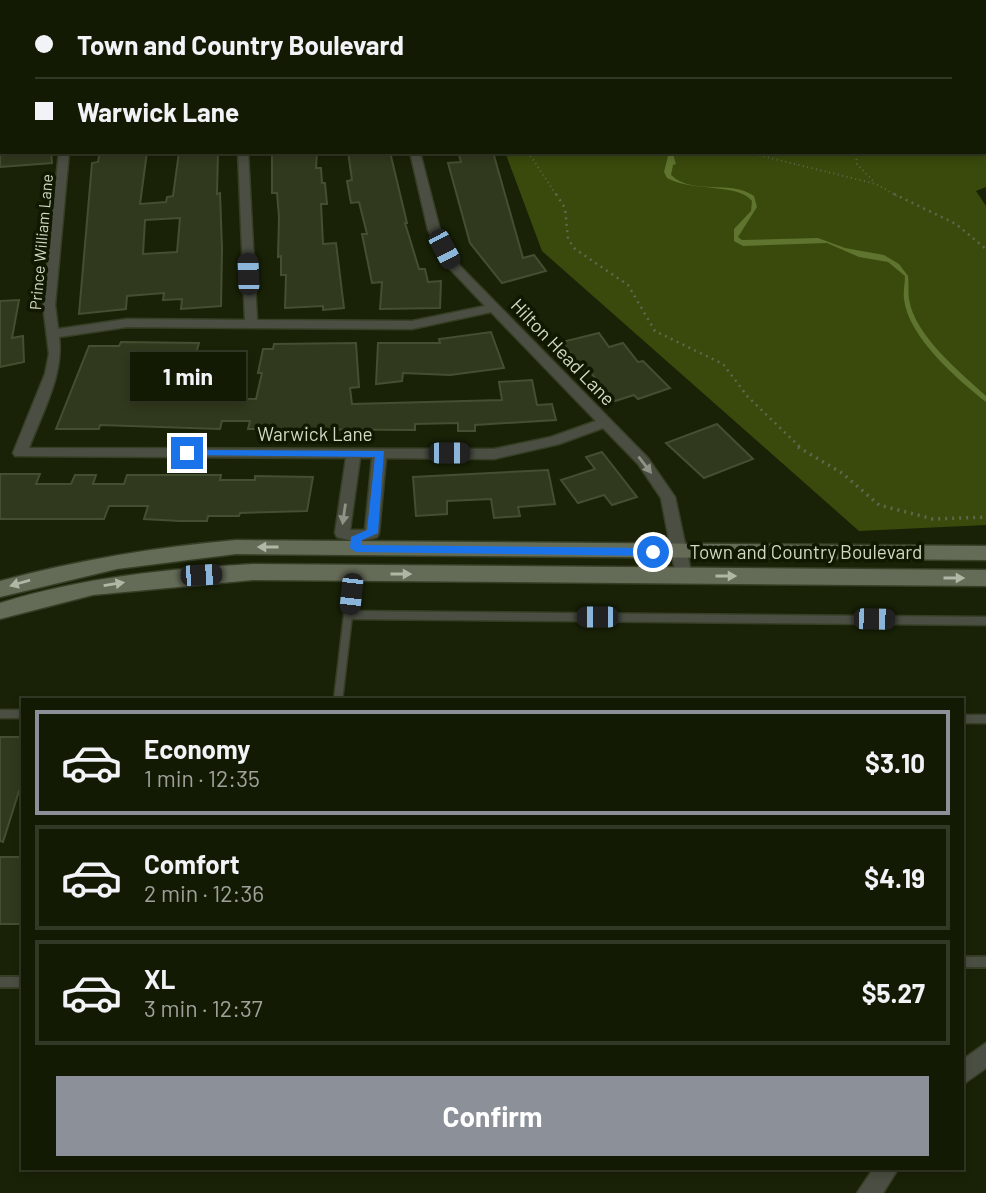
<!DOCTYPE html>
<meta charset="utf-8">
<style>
body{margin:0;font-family:Barlow,sans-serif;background:#202713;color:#f1f3f6;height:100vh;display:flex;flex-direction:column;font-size:26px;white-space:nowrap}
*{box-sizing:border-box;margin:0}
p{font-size:23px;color:#9da19a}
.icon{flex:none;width:38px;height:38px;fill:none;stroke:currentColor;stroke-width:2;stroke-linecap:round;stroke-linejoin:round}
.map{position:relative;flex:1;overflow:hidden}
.sheet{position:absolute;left:21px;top:698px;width:943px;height:472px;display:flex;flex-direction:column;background:#131a04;border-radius:0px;box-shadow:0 4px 10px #0003,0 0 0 2px #323826}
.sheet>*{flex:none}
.hud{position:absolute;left:0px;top:0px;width:987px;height:154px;box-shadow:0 4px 10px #0003,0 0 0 2px #323826;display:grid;align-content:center;height:154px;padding:0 35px;background:#131a04}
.end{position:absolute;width:32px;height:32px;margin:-16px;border:9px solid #1a73e8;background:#fff;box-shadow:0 0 0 4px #fff}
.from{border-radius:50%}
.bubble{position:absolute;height:49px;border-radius:0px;background:#131a04;box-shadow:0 4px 10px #0003,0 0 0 2px #323826;font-size:23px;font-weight:700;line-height:49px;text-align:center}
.car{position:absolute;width:21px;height:42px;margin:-21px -10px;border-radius:9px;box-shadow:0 0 5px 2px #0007;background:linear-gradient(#222 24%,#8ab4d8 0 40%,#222 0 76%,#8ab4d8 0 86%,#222 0)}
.hud b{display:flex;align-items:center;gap:24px;height:66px;font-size:26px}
.hud b+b{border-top:2px solid #323826}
.hud i{width:18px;height:18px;background:#f1f3f6}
ul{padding:12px 0 0;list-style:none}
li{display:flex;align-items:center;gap:21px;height:105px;margin:0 14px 10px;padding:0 21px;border:4px solid #323826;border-radius:0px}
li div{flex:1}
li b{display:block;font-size:26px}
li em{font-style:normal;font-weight:700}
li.active{border-color:#8c9099}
li>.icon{width:63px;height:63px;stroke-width:1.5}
.primary-button{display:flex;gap:14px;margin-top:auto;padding:14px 35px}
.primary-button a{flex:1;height:80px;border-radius:0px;background:#8c9099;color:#fff;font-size:28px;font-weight:700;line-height:80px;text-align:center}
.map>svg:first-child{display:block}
</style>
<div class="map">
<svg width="986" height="1193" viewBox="0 0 986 1193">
<rect width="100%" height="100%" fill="#192206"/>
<polygon fill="#3a4a0c" points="0,0 986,0 986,187 976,191 986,206 986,525 859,531 542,251 505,152 985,152 985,2 2,2 0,95"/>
<path fill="#5f742e" d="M669,152L673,154L676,164L673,165L671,175C693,196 730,179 754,196L757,207L738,237L742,240L818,238L845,248L884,255L899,264L908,276C909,284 908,292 909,299C914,335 961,373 986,396V402C958,380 908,337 904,299C903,292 905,284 905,276L888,262L859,257L827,243L743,246L734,241V229L751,211L752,201C739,183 691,192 667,178L664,172Z"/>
<g fill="#30391d" stroke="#444e31" stroke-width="2" fill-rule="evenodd">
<polygon points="0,152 51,152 52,163 0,167"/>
<path d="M107,152H147L140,204L166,202L167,197L173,196L179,152H218L217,194L220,193L222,248L221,306L181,309L182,299L163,300L164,293L127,296L126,309L79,314L92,163L98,162L99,156ZM180,218L177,252L143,254L145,220Z"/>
<polygon points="272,152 317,152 316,168 321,168 322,183 325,183 327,204 321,204 323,244 336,243 344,308 323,310 323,306 285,308 286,275 281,275 281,256 278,257 279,217 277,193 272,193"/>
<polygon points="348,152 390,152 407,223 405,223 419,269 425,269 428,282 441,281 440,308 380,309 382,282 372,283 362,234 367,234 359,202 351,203 347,181 352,180"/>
<polygon points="458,152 493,152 523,258 534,255 546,271 502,283 470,243 448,163 461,162"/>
<polygon points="19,300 12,338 23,336 24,362 0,367 0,301"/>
<polygon points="491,332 504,368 450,375 403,373 402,381 376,384 378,343 440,343 439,339"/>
<polygon points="599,333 609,347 623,343 638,362 643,361 670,388 638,399 634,395 615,401 591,373 587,374 562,342"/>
<polygon points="121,342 199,343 183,398 256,399 262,373 258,373 263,349 273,349 274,344 356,343 359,387 350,388 352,404 502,400 499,382 532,380 537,405 552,404 556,420 475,425 475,431 458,431 458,423 415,424 415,430 248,429 250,421 222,421 220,429 100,425 99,429 56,429 89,346 119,346"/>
<polygon points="717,424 753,459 704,478 666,443"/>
<polygon points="602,452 637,497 612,505 604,495 578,503 561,480 595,469 586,457"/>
<polygon points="548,470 555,504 518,507 520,516 494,518 491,499 447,501 447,514 416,516 413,477"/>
<polygon points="0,474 40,474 36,484 71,484 75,475 96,475 93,484 124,484 127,475 221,475 220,480 255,480 255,476 313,477 307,511 240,513 239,516 208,516 207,521 180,521 144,519 148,506 109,506 104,519 0,519"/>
<polygon points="0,737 23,737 23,791 19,791 3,842 0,841"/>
<rect x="0" y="857" width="23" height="67"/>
</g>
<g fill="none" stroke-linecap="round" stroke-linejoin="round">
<defs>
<g id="lane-far1">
<polyline points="349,615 986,621"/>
<polyline points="338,700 353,573"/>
<polyline points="0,714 23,714"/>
<polyline points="962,719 986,719"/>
</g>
<g id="lane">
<polyline points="962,962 986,962"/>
<polyline points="0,982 23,982"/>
</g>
<g id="street">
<path d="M59,152H69L55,305L58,329L127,319L245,320L238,152H248L257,320L412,321L485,306L450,269L428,230L410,152H420L440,230L459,265L648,458L675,497L692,576L689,580H679L676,576L661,498L638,464L603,428L559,444L494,459L386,458L379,533L377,537L357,542L337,537L335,533L346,458L15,456L13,453L45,374L49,354L43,305ZM491,312L596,421L551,437L494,449L29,448C42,413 64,375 59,337L127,327L412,329ZM360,458H372L365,530H350Z"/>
<polygon points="986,1043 986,1068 962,1085 962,1060"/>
<polygon points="873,1169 898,1169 883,1193 857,1193"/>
</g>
<g id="secondary">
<path d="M236,540L986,546V560L236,554L117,569L0,597V581C78,560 156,547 236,540Z"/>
<path d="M253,564L986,570V586L253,580L93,595L0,619V603C83,577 167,569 253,564Z"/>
</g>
</defs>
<use href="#lane-far1" stroke="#363f25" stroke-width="11"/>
<use href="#lane" stroke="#363f25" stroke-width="14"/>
<use href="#street" stroke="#363f25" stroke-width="3"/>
<use href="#secondary" stroke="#363f25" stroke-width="3"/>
<g stroke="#5f674f" stroke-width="2" stroke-dasharray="1 3.5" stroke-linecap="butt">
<polyline points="565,0 572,0"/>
<polyline points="143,2 147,0"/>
<polyline points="528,2 532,0"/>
<polyline points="528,152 557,196"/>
<polyline points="746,152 876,184 897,196"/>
<polyline points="860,152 856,155 857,164 875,183"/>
</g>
<g stroke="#5f674f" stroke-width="2.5" stroke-dasharray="2 4.5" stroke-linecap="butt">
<polyline points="556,194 565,208 568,239 575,249 628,285 655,331 723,364 748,397 801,448"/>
<polyline points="894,194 956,224 986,249"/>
</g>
<polyline stroke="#5f674f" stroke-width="3.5" stroke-dasharray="2 5" stroke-linecap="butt" points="798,447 842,473 879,505 933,519 986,517"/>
<use href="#lane-far1" stroke="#4b4f43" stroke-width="8"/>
<use href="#lane" stroke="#4b4f43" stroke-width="10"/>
<use href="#street" fill="#4b4f43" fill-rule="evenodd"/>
<use href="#secondary" fill="#646b57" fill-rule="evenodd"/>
</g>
<defs><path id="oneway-solid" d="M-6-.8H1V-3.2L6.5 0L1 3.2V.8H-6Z" transform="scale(1.75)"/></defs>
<g fill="#8e9485">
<use href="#oneway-solid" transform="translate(645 465) rotate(52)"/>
<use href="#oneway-solid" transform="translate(344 514) rotate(98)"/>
</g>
<g fill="#b0b7a5">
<use href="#oneway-solid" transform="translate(268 547) rotate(180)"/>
<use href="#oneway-solid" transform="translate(401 574)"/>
<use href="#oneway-solid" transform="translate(726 576)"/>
<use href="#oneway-solid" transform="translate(954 578)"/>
<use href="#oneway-solid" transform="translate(20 583) rotate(164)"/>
<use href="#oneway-solid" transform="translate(114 584) rotate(-9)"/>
</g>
<polygon fill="#1a73e8" points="187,450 384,451 378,533 362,540 362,545 653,548 658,552 653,556 356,552 350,548 351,537 367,530 375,457 183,455 183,451"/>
<g text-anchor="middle" stroke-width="7" stroke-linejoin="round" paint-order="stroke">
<g font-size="16" fill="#d1d8c7" stroke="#101800">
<text transform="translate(41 242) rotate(-85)" y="6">Prince William Lane</text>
</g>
<g font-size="19" fill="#d1d8c7" stroke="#101800">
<text transform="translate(563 352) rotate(46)" y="7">Hilton Head Lane</text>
<text x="315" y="441">Warwick Lane</text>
<text x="806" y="559">Town and Country Boulevard</text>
</g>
</g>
</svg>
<i class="end from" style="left:653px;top:552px"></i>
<i class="end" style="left:187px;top:453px"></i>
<div class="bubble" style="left:130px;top:352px;width:116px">1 min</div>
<i class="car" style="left:444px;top:249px;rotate:152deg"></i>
<i class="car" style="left:248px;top:274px;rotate:358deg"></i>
<i class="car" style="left:449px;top:453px;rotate:90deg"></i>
<i class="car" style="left:201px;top:575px;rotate:87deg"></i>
<i class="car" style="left:351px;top:594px;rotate:186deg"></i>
<i class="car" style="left:597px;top:617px;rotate:270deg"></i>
<i class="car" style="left:874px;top:619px;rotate:91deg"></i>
<div class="hud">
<b><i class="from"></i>Town and Country Boulevard</b>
<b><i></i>Warwick Lane</b>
</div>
<section class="sheet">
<ul>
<li class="active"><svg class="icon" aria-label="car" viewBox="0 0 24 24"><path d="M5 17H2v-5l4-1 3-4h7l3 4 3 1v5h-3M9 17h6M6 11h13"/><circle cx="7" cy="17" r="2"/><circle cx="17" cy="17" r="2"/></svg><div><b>Economy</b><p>1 min · 12:35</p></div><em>$3.10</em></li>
<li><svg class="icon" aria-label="car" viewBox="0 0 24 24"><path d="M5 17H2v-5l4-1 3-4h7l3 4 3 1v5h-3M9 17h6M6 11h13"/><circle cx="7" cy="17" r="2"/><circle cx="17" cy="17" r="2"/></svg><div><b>Comfort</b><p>2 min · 12:36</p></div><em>$4.19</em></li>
<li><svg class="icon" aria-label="car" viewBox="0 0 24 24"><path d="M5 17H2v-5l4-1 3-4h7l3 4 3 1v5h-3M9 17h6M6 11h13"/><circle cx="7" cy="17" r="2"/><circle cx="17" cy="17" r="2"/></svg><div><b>XL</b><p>3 min · 12:37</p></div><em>$5.27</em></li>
</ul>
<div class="primary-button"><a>Confirm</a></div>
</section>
</div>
